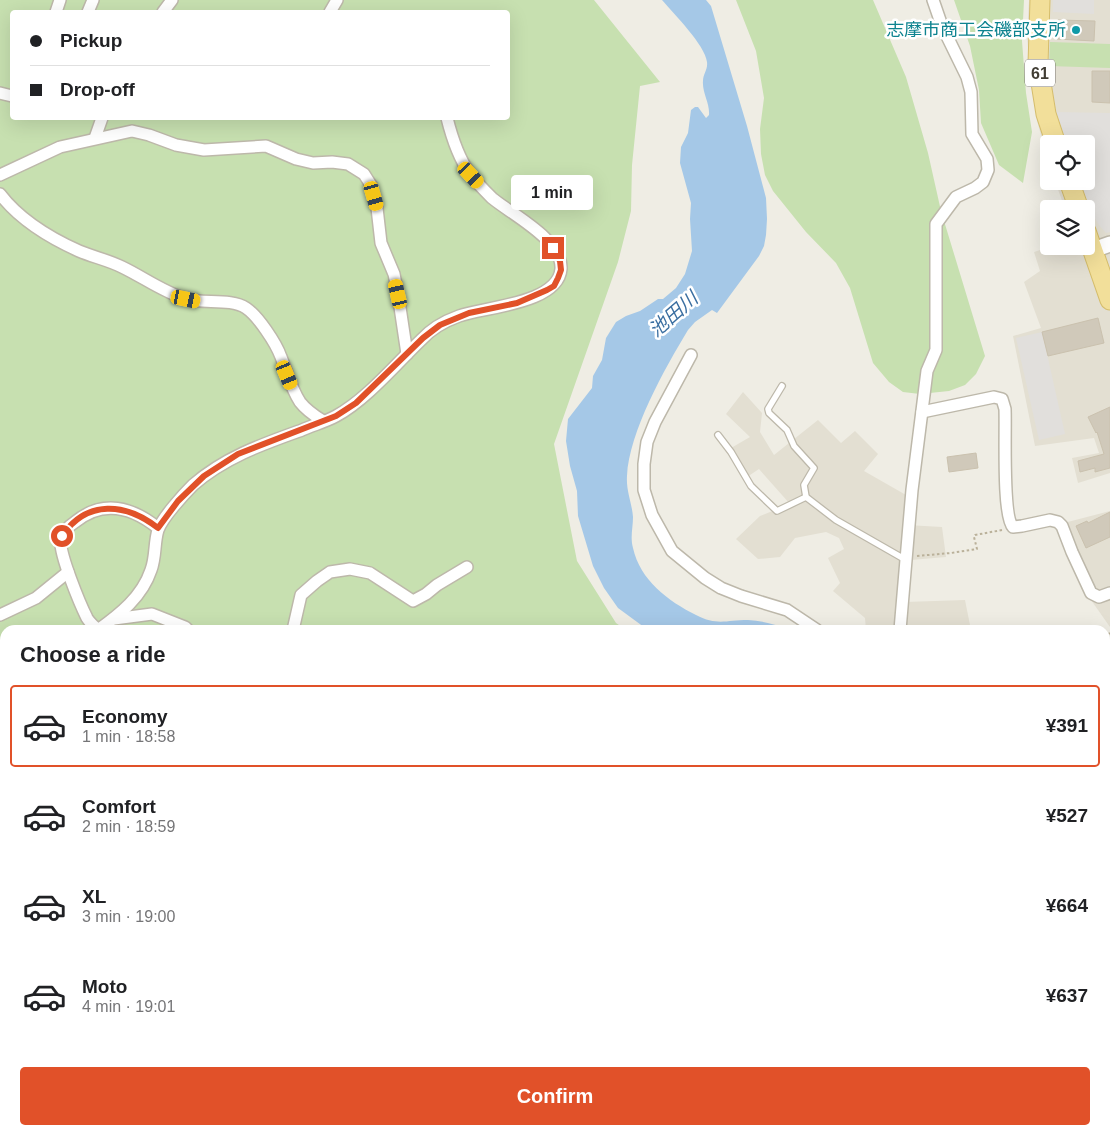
<!DOCTYPE html>
<meta charset="utf-8">
<style>
body{margin:0;font-family:Helvetica,"Noto Sans JP",sans-serif;background:#f2f2f2;color:#202124;height:100vh;display:flex;flex-direction:column;font-size:19px;white-space:nowrap}
*{box-sizing:border-box;margin:0}
p{font-size:16px;color:#757577}
.icon{flex:none;width:28px;height:28px;fill:none;stroke:currentColor;stroke-width:2;stroke-linecap:round;stroke-linejoin:round}
.map{position:relative;flex:1;overflow:hidden}
.panel{position:absolute;left:0px;top:625px;width:1110px;height:510px;display:flex;flex-direction:column;background:#fff;border-radius:15px 15px 0 0;box-shadow:0 5px 20px #0002}
.panel>*{flex:none}
.banner{position:absolute;left:10px;top:10px;width:500px;height:110px;border-radius:5px;box-shadow:0 5px 20px #0002;display:grid;align-content:center;height:110px;padding:0 20px;background:#fff}
.fabs{position:absolute;left:1040px;top:135px;display:grid;gap:10px}
.fabs a{display:grid;place-items:center;width:55px;height:55px;border-radius:5px;background:#fff;box-shadow:0 5px 20px #0002;font-size:25px}
.end{position:absolute;width:22px;height:22px;margin:-11px;border:6px solid #e15129;background:#fff;box-shadow:0 0 0 2px #fff}
.from{border-radius:50%}
.bubble{position:absolute;height:35px;border-radius:5px;background:#fff;box-shadow:0 5px 20px #0002;font-size:16px;font-weight:700;line-height:35px;text-align:center}
.car{position:absolute;width:15px;height:30px;margin:-15px -8px;border-radius:6px;box-shadow:0 0 4px 1px #0007;background:linear-gradient(#f5c518 24%,#345 0 40%,#f5c518 0 76%,#345 0 86%,#f5c518 0)}
.banner b{display:flex;align-items:center;gap:18px;height:48px;font-size:19px}
.banner b+b{border-top:1px solid #e0e0e0}
.banner i{width:12px;height:12px;background:#202124}
ul{padding:0;list-style:none}
li{display:flex;align-items:center;gap:15px;height:82px;margin:0 10px 8px;padding:0 10px;border:2px solid transparent;border-radius:5px}
li div{flex:1}
li b{display:block;font-size:19px}
li em{font-style:normal;font-weight:700}
li.selected{border-color:#e15129}
li>.icon{width:45px;height:45px;stroke-width:1.5}
h2{padding:0 20px;font-size:22px;line-height:60px}
.action{display:flex;gap:10px;margin-top:auto;padding:10px 20px}
.action a{flex:1;height:58px;border-radius:5px;background:#e15129;color:#fff;font-size:20px;font-weight:700;line-height:58px;text-align:center}
.map>svg:first-child{display:block}
</style>
<div class="map">
<svg width="1110" height="1135" viewBox="0 0 1110 1135">
<rect width="100%" height="100%" fill="#efede4"/>
<g fill="#e3dfd2">
<polygon points="1029,0 1110,0 1110,473 1078,483 1072,458 1099,453 1094,438 1035,446 1013,336 1041,328 1024,282 1040,271 1034,252 1052,246 1086,246 1086,209 1065,209 1055,181 1086,181 1086,144 1049,144 1049,163 1037,121 1030,76 1027,35"/>
<polygon points="743,392 762,413 760,432 774,455 818,420 841,443 855,431 878,454 864,471 906,495 907,525 942,527 946,557 911,560 905,602 965,600 971,630 866,630 865,618 833,591 840,583 828,558 844,549 839,538 826,532 795,538 780,557 758,559 736,539 760,516 790,504 759,469 744,479 731,448 750,437 726,414"/>
<polygon points="1110,511 1110,627 1091,600 1070,553 1060,524"/>
<polygon points="1105,748 1110,752 1110,942 1105,934"/>
</g>
<g fill="#c7e0b0" fill-rule="evenodd">
<path d="M0,0H594L660,82L640,86L632,165L631,211L618,262L554,444L577,561L616,623L626,630H5V1130H374L375,1135H0ZM12,12H508V118H12Z"/>
<polygon points="736,0 873,0 906,77 928,153 941,211 985,356 976,374 965,385 949,391 920,394 903,392 889,382 873,363 850,288 836,263 806,232 773,191 765,175 761,154 760,129 764,98 756,51"/>
<polygon points="954,0 1024,0 1022,41 1026,93 1032,132 1023,183 999,165 981,123 979,90 970,46"/>
<polygon points="1050,42 1110,44 1110,68 1049,66"/>
<polygon points="665,1130 1063,1130 1061,1135 663,1135"/>
</g>
<g fill="#e1dfdc">
<polygon points="1053,0 1094,0 1094,14 1053,12"/>
<polygon points="1056,112 1110,113 1110,232 1106,233 1098,224 1076,181 1086,181 1086,144 1063,144"/>
<polygon points="1042,332 1065,434 1039,440 1016,338"/>
</g>
<g fill="#a5c8e7">
<path d="M662,0H706L711,6L747,126L766,198L767,219L766,235L764,246L759,256L717,313L712,310L695,322L688,330C665,368 629,432 627,476C626,491 632,503 633,517C633,528 630,537 633,548C640,580 668,601 696,615C717,626 726,620 748,620C762,621 776,624 788,630H648L618,608L604,588L593,566L578,516L577,491L570,466L566,441L568,419L592,388L593,376L602,360L606,338L616,322L626,316L640,311L658,299H663L676,288L685,274L692,251L690,219L691,203L680,163L681,147L688,133L691,110L695,107H698L706,118L709,115C710,103 702,93 703,81C703,74 708,70 707,62C705,45 674,14 662,0Z"/>
<polygon points="1105,954 1110,962 1110,1061 1105,1054"/>
</g>
<g fill="none" stroke-linecap="round" stroke-linejoin="round">
<g stroke="#a5c8e7" stroke-width="3">
<polyline points="0,806 5,809"/>
<polyline points="182,1135 193,1130"/>
</g>
</g>
<g fill="#d0c9ba" stroke="#cac1ae">
<polygon points="1058,20 1095,21 1094,41 1057,39"/>
<polygon points="1092,71 1110,71 1110,103 1092,102"/>
<polygon points="1098,318 1104,343 1048,356 1042,332"/>
<polygon points="1110,407 1110,468 1095,472 1095,468 1080,472 1078,461 1104,454 1097,432 1096,433 1088,417"/>
<polygon points="976,453 978,468 949,472 947,457"/>
<polygon points="1110,512 1110,537 1086,548 1076,526 1087,521 1088,523"/>
</g>
<g fill="none" stroke-linecap="round" stroke-linejoin="round">
<defs>
<g id="service">
<polyline points="782,386 768,409 769,413 787,430 794,446 814,468 804,485 806,497 836,520 906,560"/>
<polyline points="718,435 731,452 751,486 777,511 806,497"/>
<polyline points="1105,849 1110,858"/>
</g>
<g id="minor">
<polyline points="56,12 60,0"/>
<polyline points="88,12 93,0"/>
<polyline points="163,12 172,0"/>
<polyline points="330,12 337,0"/>
<polyline points="0,93 12,96"/>
<polyline points="95,138 102,118"/>
<polyline points="0,175 60,147 132,131 149,135 176,145 204,150 266,146 296,159 313,163 332,162 348,164 364,174 371,185 377,208 381,243 394,274 398,294 407,354"/>
<path d="M0,194C19,219 50,238 79,251C93,257 108,260 122,267C143,277 163,292 186,299C204,304 231,298 246,308C258,316 276,343 281,357C287,372 291,388 300,402C306,410 315,416 323,421"/>
<polyline points="691,355 655,422 647,442 644,464 644,490 652,515 672,551 705,578 721,588 741,596 787,610 817,630"/>
<path d="M922,412L994,397L1002,399L1005,409C1006,429 1002,516 1013,527L1022,526L1050,520L1058,522L1062,526L1072,552L1091,593L1099,597L1110,593"/>
<path d="M158,528C132,507 103,499 75,522C69,526 63,532 61,539C58,552 81,606 87,618C90,623 94,626 98,630C120,614 142,597 151,570C156,557 154,543 158,530C162,518 184,494 193,485C225,457 263,444 302,430C313,425 325,422 336,416C366,400 396,364 421,340C431,329 445,321 459,316C484,307 558,304 561,269C563,240 511,214 492,198C485,191 476,182 470,174C458,157 452,138 447,118"/>
<polyline points="0,615 36,598 68,572"/>
<polyline points="114,619 152,614 185,627 188,630"/>
<polyline points="293,630 301,595 317,581 330,572 350,569 370,573 413,601 426,594 437,585 467,567"/>
<polyline points="900,630 912,490 927,371 936,350 936,224 956,197 975,188 983,182 988,170 987,159 972,134 971,92 967,77 942,26 933,0"/>
<polyline points="0,724 5,724"/>
<polyline points="0,763 5,767"/>
<polyline points="1105,829 1110,825"/>
<polyline points="1105,938 1110,946"/>
<polyline points="423,1130 425,1135"/>
</g>
<polyline id="tertiary" points="1093,250 1110,244"/>
<g id="primary">
<polyline points="1040,0 1038,64 1046,114 1056,144"/>
<polyline points="1069,181 1079,209"/>
<polyline points="1086,231 1110,300"/>
</g>
</defs>
<use href="#service" stroke="#bdb8aa" stroke-width="8"/>
<use href="#minor" stroke="#bdb8aa" stroke-width="14"/>
<use href="#tertiary" stroke="#bdb8aa" stroke-width="18"/>
<use href="#primary" stroke="#d5bd6c" stroke-width="21"/>
<g stroke="#bab19a" stroke-width="2" stroke-dasharray="2.5 2.5" stroke-linecap="butt">
<polyline points="917,556 951,553 977,549 974,537 975,535 1002,530"/>
<polyline points="1105,637 1110,633"/>
<polyline points="1105,679 1108,677 1110,679"/>
<polyline points="1105,710 1110,702"/>
<polyline points="1105,747 1110,750"/>
<polyline points="163,1135 170,1130"/>
<polyline points="603,1135 603,1130"/>
</g>
<use href="#service" stroke="#fff" stroke-width="5.5"/>
<use href="#minor" stroke="#fff" stroke-width="11"/>
<use href="#tertiary" stroke="#fff" stroke-width="15"/>
<use href="#primary" stroke="#f2df9a" stroke-width="19"/>
</g>
<g fill="none" stroke-linecap="round" stroke-linejoin="round">
<path stroke="#e15129" stroke-width="6" d="M62,536C87,499 126,503 158,528L178,501L204,476L238,454L336,416L356,403L423,338L440,325L469,313L517,303L547,290L554,286L558,278L561,270L560,261L553,248"/>
</g>
<circle fill="#0f9aa8" stroke="#fff" stroke-width="2" cx="1076" cy="30" r="5"/>
<g text-anchor="middle" stroke-width="5" stroke-linejoin="round" paint-order="stroke">
<rect fill="#fff" stroke="#7a7771" stroke-width="1" x="1025" y="59.5" width="30" height="27" rx="4"/>
<g font-size="16" font-weight="bold" fill="#413d34">
<text x="1040" y="79">61</text>
</g>
<g font-size="18" fill="#0d838f" stroke="#fff" text-anchor="end">
<text x="1066" y="36">志摩市商工会磯部支所</text>
</g>
<g font-size="19" font-style="italic" fill="#3a6ea0" stroke="#fff">
<text transform="translate(673 314) rotate(-41)" y="7">池田川</text>
</g>
</g>
</svg>
<div class="fabs">
<a><svg class="icon" aria-label="locate" viewBox="0 0 24 24"><circle cx="12" cy="12" r="6"/><path d="M12 2v4M12 18v4M2 12h4M18 12h4"/></svg></a>
<a><svg class="icon" aria-label="layers" viewBox="0 0 24 24"><path d="M12 4l9 5-9 5-9-5zM3 14l9 5 9-5"/></svg></a>
</div>
<i class="end from" style="left:62px;top:536px"></i>
<i class="end" style="left:553px;top:248px"></i>
<div class="bubble" style="left:511px;top:175px;width:82px">1 min</div>
<i class="car" style="left:471px;top:175px;rotate:137deg"></i>
<i class="car" style="left:374px;top:196px;rotate:164deg"></i>
<i class="car" style="left:398px;top:294px;rotate:347deg"></i>
<i class="car" style="left:186px;top:299px;rotate:102deg"></i>
<i class="car" style="left:287px;top:375px;rotate:157deg"></i>
<div class="banner">
<b><i class="from"></i>Pickup</b>
<b><i></i>Drop-off</b>
</div>
<section class="panel">
<h2>Choose a ride</h2>
<ul>
<li class="selected"><svg class="icon" aria-label="car" viewBox="0 0 24 24"><path d="M5 17H2v-5l4-1 3-4h7l3 4 3 1v5h-3M9 17h6M6 11h13"/><circle cx="7" cy="17" r="2"/><circle cx="17" cy="17" r="2"/></svg><div><b>Economy</b><p>1 min · 18:58</p></div><em>¥391</em></li>
<li><svg class="icon" aria-label="car" viewBox="0 0 24 24"><path d="M5 17H2v-5l4-1 3-4h7l3 4 3 1v5h-3M9 17h6M6 11h13"/><circle cx="7" cy="17" r="2"/><circle cx="17" cy="17" r="2"/></svg><div><b>Comfort</b><p>2 min · 18:59</p></div><em>¥527</em></li>
<li><svg class="icon" aria-label="car" viewBox="0 0 24 24"><path d="M5 17H2v-5l4-1 3-4h7l3 4 3 1v5h-3M9 17h6M6 11h13"/><circle cx="7" cy="17" r="2"/><circle cx="17" cy="17" r="2"/></svg><div><b>XL</b><p>3 min · 19:00</p></div><em>¥664</em></li>
<li><svg class="icon" aria-label="car" viewBox="0 0 24 24"><path d="M5 17H2v-5l4-1 3-4h7l3 4 3 1v5h-3M9 17h6M6 11h13"/><circle cx="7" cy="17" r="2"/><circle cx="17" cy="17" r="2"/></svg><div><b>Moto</b><p>4 min · 19:01</p></div><em>¥637</em></li>
</ul>
<div class="action"><a>Confirm</a></div>
</section>
</div>
